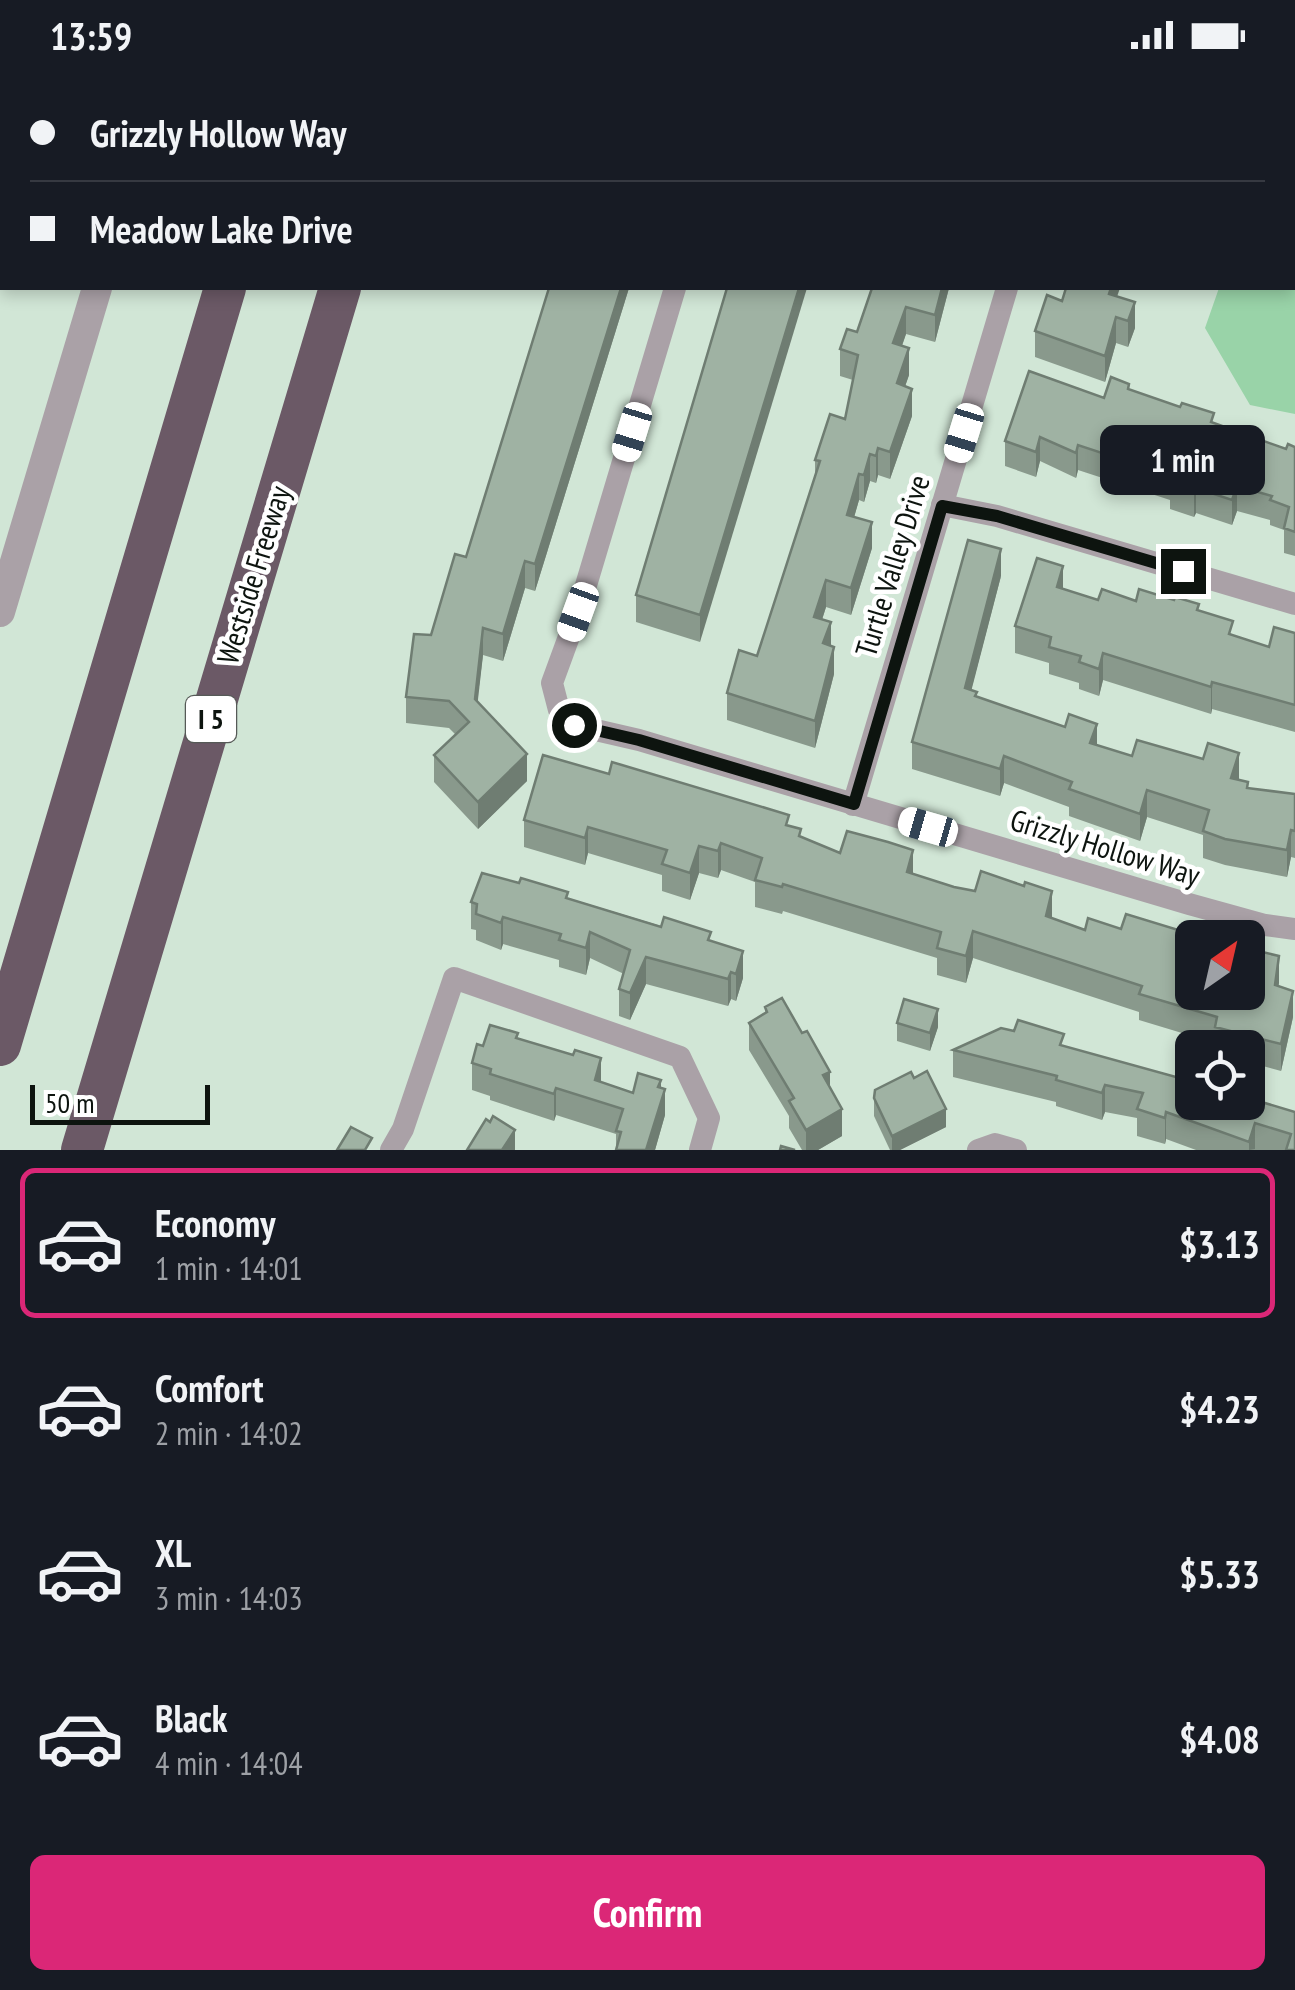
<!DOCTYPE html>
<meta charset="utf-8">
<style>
body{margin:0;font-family:"PT Sans Narrow",sans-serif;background:#242831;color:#f1f3f6;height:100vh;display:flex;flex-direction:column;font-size:38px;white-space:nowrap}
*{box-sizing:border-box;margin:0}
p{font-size:32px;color:#9ea1a6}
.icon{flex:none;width:55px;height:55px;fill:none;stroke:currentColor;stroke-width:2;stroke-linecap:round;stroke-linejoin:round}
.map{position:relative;height:1080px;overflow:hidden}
.sheet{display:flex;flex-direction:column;background:#171b24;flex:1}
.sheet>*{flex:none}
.banner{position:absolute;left:0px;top:0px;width:1295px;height:220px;box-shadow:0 5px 15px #0003;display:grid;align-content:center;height:220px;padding:0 30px;background:#171b24}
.needle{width:65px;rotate:34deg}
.tools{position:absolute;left:1175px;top:850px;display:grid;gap:20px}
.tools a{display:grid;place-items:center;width:90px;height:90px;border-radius:15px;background:#171b24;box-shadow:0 5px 15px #0003;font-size:50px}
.scale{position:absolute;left:30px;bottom:25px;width:180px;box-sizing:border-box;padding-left:10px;border:5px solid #0d140f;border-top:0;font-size:28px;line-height:35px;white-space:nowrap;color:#0d140f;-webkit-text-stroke:8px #fff;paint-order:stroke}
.end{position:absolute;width:45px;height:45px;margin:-22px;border:12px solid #0d140f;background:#fff;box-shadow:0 0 0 5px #fff}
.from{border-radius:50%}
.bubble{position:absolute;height:70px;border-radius:15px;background:#171b24;box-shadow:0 5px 15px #0003;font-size:32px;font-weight:800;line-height:70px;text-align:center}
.car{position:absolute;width:30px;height:60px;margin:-30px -15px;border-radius:12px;box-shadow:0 0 8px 2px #0007;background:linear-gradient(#fff 24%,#345 0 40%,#fff 0 76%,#345 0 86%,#fff 0)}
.banner b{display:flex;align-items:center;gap:35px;height:95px;font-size:38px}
.banner b+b{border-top:2px solid #363941}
.banner i{width:25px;height:25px;background:#f1f3f6}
ul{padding:18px 0 0;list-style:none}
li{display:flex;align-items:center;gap:30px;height:150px;margin:0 20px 15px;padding:0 10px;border:5px solid transparent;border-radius:15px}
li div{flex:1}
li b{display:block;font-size:38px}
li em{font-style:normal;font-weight:800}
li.active{border-color:#db2777}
li>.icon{width:90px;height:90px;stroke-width:1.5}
.action{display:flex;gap:20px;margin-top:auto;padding:20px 30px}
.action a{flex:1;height:115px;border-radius:15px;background:#db2777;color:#fff;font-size:40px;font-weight:800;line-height:115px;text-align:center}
.status{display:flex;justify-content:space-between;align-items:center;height:70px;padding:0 50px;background:#171b24;direction:ltr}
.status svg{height:28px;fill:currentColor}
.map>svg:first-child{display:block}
</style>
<div class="status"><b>13:59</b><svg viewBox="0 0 49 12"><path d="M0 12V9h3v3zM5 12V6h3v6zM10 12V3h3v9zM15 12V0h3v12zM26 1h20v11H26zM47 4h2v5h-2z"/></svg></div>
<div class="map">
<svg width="1295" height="1080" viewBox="0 0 1295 1080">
<rect width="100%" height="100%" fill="#d1e6d6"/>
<polygon fill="#99d3a8" points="1295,67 1295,344 1250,335 1205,258 1219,218 1292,218"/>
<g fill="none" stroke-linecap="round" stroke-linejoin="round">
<g stroke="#aaa1a7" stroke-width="22">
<polyline points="740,2 741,0"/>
<polyline points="1072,2 1073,0"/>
<polyline points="675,218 578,542 552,613 559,640 574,655 639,670 1189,834 1265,855 1295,859"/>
<polyline points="942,435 997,446 1295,534"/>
<polyline points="853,735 1007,218"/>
<polyline points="391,1080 403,1059 454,908 680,987 709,1048 700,1080"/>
<polyline points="978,1080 995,1074 1016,1080"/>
</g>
<g stroke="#aaa1a7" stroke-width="30">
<polyline points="161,2 162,0"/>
<polyline points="0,542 97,218"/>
</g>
<g stroke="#6b5966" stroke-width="42">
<polyline points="290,2 291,0"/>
<polyline points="404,2 404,0"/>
<polyline points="0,975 225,218"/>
<polyline points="82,1080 340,218"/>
</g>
</g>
<g fill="#89998c">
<polygon points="549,218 629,218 535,521 525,518 503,591 483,585 477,632 527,711 478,759 434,712 434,685 456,665 449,658 406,653 406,627 466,487"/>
<polygon points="727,218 700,572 636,552 636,525"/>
<polygon points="872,218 949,218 935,272 906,264 902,276 909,305 905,316 912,346 890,409 878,405 876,413 870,411 864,432 859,430 854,447 872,478 851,545 826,537 822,550 831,576 834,604 815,678 727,650 727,623 757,586 815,406 815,390 845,349 853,310 840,306 840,279 857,262"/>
<polygon points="1117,226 1135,258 1128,277 1116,273 1105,312 1035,287 1035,261"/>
<polygon points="1129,319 1214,353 1286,379 1295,377 1295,486 1284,483 1284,460 1270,455 1270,450 1237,441 1232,455 1196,443 1194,447 1170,439 1170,430 1078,400 1076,408 1040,391 1036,407 1005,396 1005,371 1104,328"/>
<polygon points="1001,506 971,620 977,627 1097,675 1132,686 1239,710 1248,718 1295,724 1295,788 1291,787 1287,807 1225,795 1203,788 1203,765 1147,747 1140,771 1069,746 1069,737 1004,713 1000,726 912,699 912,672"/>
<polygon points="1063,519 1098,530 1136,531 1199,540 1233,565 1269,577 1295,563 1295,662 1212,639 1211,644 1103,610 1099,626 1079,619 1079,613 1049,604 1049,593 1015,583 1015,556"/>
<polygon points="524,750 789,756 801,767 840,783 913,804 1085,860 1185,885 1278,916 1293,947 1281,1001 1248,992 1248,978 1215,978 1215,973 1139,950 1139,942 973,888 966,913 937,905 937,888 783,841 782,844 755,837 755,812 721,800 718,808 699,803 690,830 662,821 662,805 588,783 585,795 524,777"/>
<polygon points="568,828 711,871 743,908 736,931 731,929 728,936 646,914 630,950 619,946 619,919 624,904 590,888 586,905 559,897 559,890 503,874 501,880 476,870 476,860 471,859 471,832"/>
<polygon points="765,937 830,1018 842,1066 818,1080 802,1080 789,1058 789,1046 749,980 749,953 765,943"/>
<polygon points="897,953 938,957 930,981 897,971"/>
<polygon points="1014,961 1064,976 1192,1032 1295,1042 1295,1080 1196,1080 1166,1069 1165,1074 1137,1066 1137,1048 1105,1042 1102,1050 1056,1036 1056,1032 953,1007 953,980"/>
<polygon points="518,968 601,1012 633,1023 661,1017 665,1045 655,1080 616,1080 616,1064 556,1045 554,1051 490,1030 490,1026 472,1020 472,993 483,976"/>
<polygon points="874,1028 946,1057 900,1080 890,1080 874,1046"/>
</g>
<g fill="#6f7d72">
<polygon points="621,218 629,218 535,521 535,494"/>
<polygon points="799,218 807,218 700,572 700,545"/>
<polygon points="942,218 949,218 935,272 935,245"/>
<polygon points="1111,218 1120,218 1109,250 1109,224"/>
<polygon points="1135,232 1135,258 1128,277 1128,251"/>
<polygon points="906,237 906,264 893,300 893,273"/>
<polygon points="1116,247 1116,273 1105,312 1105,286"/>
<polygon points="909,278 909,305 897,340 897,313"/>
<polygon points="912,319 912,346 890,409 890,382"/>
<polygon points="1040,367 1040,391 1036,407 1036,382"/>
<polygon points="1078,375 1078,400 1076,408 1076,383"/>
<polygon points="878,378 878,405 876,413 876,386"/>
<polygon points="870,384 870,411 864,432 864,405"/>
<polygon points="859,404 859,430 847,472 847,445"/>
<polygon points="1237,416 1237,441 1232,455 1232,430"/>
<polygon points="1196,418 1196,443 1194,447 1194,422"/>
<polygon points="872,452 872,478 851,545 851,518"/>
<polygon points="1001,479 1001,506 965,645 965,618"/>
<polygon points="525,491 525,518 503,591 503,564"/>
<polygon points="1063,496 1063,523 1057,517"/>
<polygon points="826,510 826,537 814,574 814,547"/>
<polygon points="831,552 831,579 823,573"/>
<polygon points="483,558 483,585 475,656 475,629"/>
<polygon points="834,577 834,604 815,678 815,651"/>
<polygon points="1103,583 1103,610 1099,626 1099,599"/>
<polygon points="1212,612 1212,639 1211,644 1211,617"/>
<polygon points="1097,654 1097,681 1090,673"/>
<polygon points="1239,683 1239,710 1231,708"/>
<polygon points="527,684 527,711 478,759 478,732"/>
<polygon points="1004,686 1004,713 1000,726 1000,699"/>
<polygon points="1147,720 1147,747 1140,771 1140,744"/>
<polygon points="588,757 588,783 585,795 585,768"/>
<polygon points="1291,760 1291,787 1287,807 1287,780"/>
<polygon points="721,773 721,800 718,808 718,781"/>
<polygon points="699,776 699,803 690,830 690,803"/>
<polygon points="913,780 913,807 907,802"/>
<polygon points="1052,821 1052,848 1046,873 1046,846"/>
<polygon points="503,847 503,874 501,880 501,853"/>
<polygon points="973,861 973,888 966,913 966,886"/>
<polygon points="590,862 590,888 586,905 586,878"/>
<polygon points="1185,862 1185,889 1179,883"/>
<polygon points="743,881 743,908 736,931 736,904"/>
<polygon points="1279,886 1279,913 1275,942 1275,915"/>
<polygon points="646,887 646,914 630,950 630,923"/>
<polygon points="731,902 731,929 728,936 728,909"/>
<polygon points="1293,921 1293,947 1281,1001 1281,974"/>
<polygon points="938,939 938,957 930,981 930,963"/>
<polygon points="601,988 601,1015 595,1010"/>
<polygon points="830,1002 830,1029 823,1005"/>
<polygon points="661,1010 661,1033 665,1019 665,1045 655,1080 646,1080"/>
<polygon points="1105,1015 1105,1042 1102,1050 1102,1023"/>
<polygon points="556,1018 556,1045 554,1051 554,1024"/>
<polygon points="842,1039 842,1066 818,1080 806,1080 806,1060"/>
<polygon points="946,1039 946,1057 900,1080 892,1080 892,1066"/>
<polygon points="1166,1042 1166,1069 1165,1074 1165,1048"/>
<polygon points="1255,1053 1255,1079 1249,1080 1249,1072"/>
<polygon points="515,1060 515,1080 502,1080"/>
</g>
<g fill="#9fb2a3" stroke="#6f7d72" stroke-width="2.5">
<polygon points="612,0 684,0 684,2 611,2"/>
<polygon points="792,0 863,0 862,2 792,2"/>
<rect x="920" y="0" width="58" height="2"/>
<polygon points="1138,0 1213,0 1212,2 1138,2"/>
<polygon points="549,218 621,218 535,494 525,491 503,564 483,558 475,629 527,684 478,732 434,685 469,652 449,631 406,627 414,564 431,565 455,484 466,487"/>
<polygon points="727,218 799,218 700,545 636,525"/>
<polygon points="872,218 942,218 935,245 906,237 893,273 909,278 897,313 912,319 890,382 878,378 876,386 870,384 864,405 859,404 847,445 872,452 851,518 826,510 814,547 831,552 823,573 834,577 815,651 727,623 739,580 757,586 820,391 815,390 830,344 845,349 858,285 840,279 847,259 857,262"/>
<polygon points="1066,218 1111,218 1109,224 1135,232 1128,251 1116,247 1105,286 1035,261 1047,225 1062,231"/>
<polygon points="1029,301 1104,328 1111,307 1129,314 1128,319 1180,337 1182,333 1214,343 1211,352 1286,379 1288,374 1295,377 1295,462 1284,458 1289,437 1270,430 1272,426 1237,416 1232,430 1196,418 1194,422 1170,414 1172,406 1078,375 1076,383 1040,367 1036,382 1005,371"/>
<polygon points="968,470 1001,479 965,618 977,622 975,626 1065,657 1069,644 1097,654 1090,673 1132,686 1137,670 1203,689 1208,673 1239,683 1231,708 1248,712 1247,718 1295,724 1295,761 1291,760 1287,780 1225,769 1203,761 1209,740 1147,720 1140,744 1069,719 1072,712 1004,686 1000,699 912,672"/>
<polygon points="1037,488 1063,496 1057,517 1098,530 1102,519 1136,531 1139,519 1174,530 1175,527 1199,534 1197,540 1233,551 1229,564 1269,577 1274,557 1295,563 1295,635 1212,612 1211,617 1103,583 1099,599 1079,592 1081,586 1049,577 1051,567 1015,556"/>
<polygon points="543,685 609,704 612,692 789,745 786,755 801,759 799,766 840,783 847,761 888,772 913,780 907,802 954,817 975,821 981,801 1024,816 1025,812 1052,821 1046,846 1085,860 1088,848 1121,859 1126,844 1185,862 1179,883 1192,887 1192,922 1248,922 1248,902 1249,902 1254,880 1279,886 1275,915 1293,921 1281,974 1215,957 1217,947 1139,924 1142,916 973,861 966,886 937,878 941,862 783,814 782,817 755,810 762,788 721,773 718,781 699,776 690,803 662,794 667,780 588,757 585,768 524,750"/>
<polygon points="482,803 519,813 521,808 568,822 566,828 661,857 664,847 711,862 708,870 743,881 736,904 731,902 728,909 646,887 630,923 619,919 630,880 590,862 586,878 559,870 561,864 503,847 501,853 476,844 477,834 471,832"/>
<polygon points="782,928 802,963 807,961 830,1002 823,1005 842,1039 806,1060 789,1031 794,1028 749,953 767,942 765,937"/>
<polygon points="904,929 938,939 930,963 897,953"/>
<polygon points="1018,950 1064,964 1060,975 1183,1009 1185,1002 1192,1004 1192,1032 1248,1032 1248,1028 1295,1042 1295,1080 1286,1080 1291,1064 1255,1053 1249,1072 1166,1042 1165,1048 1137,1039 1143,1023 1105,1015 1102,1023 1056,1010 1057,1006 953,980 1001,958 1014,961"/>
<polygon points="490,955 518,963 516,968 573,985 575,980 601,988 595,1010 633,1023 638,1003 661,1010 658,1017 665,1019 646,1080 616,1080 621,1062 616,1061 623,1039 556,1018 554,1024 490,1004 491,999 472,993 477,974 483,976"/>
<polygon points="927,1001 946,1039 892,1066 874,1028 875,1020 911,1002 914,1008"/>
<polygon points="493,1046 515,1060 502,1080 467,1080 486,1049 490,1052"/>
<polygon points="351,1057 372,1068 365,1080 337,1080"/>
<polygon points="781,1076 795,1080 780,1080"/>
</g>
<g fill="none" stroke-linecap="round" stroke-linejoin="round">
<polyline stroke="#0d140f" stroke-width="12" points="574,655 639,670 854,734 942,436 997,446 1183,501"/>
</g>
<g text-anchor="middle" stroke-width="9" stroke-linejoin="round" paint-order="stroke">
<rect fill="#fff" stroke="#565a57" stroke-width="2.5" x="186" y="626" width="50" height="46" rx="8"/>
<g font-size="28" font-weight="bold" fill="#0d140f">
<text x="211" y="659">I 5</text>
</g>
<g font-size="30" fill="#0d140f" stroke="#fff">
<text transform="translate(893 496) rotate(-73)" y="10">Turtle Valley Drive</text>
<text transform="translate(254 505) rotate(-73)" y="10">Westside Freeway</text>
<text transform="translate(1105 778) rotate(17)" y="10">Grizzly Hollow Way</text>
</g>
</g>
</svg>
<div class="tools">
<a><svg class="needle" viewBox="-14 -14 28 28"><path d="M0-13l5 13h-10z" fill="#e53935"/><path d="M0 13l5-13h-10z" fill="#9ea1a6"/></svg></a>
<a><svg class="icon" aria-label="locate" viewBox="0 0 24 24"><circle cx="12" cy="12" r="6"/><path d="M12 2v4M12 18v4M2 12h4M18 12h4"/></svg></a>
</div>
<div class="scale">50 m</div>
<i class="end from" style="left:574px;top:655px"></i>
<i class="end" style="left:1183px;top:501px"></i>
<div class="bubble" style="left:1100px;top:355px;width:165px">1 min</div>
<i class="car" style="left:632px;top:362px;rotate:197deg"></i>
<i class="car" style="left:964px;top:363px;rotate:197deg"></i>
<i class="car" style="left:578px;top:542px;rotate:200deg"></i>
<i class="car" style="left:928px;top:757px;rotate:286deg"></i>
<div class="banner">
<b><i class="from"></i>Grizzly Hollow Way</b>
<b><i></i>Meadow Lake Drive</b>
</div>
</div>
<section class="sheet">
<ul>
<li class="active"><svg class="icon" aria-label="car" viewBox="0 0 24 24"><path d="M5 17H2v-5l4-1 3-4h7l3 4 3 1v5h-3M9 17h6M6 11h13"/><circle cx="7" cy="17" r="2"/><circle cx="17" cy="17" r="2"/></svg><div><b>Economy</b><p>1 min · 14:01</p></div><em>$3.13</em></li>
<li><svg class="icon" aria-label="car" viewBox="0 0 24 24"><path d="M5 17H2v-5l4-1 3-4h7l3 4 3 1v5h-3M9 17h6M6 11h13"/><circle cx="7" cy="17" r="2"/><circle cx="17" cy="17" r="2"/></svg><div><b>Comfort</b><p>2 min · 14:02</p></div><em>$4.23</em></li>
<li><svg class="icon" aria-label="car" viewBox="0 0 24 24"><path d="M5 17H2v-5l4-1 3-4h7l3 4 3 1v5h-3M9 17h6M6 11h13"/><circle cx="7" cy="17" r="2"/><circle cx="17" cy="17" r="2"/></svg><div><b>XL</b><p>3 min · 14:03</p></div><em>$5.33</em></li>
<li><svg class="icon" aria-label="car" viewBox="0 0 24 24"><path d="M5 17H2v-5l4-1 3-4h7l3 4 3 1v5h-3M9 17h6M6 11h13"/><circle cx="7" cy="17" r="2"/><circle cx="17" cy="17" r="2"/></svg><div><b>Black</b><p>4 min · 14:04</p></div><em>$4.08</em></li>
</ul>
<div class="action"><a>Confirm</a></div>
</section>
